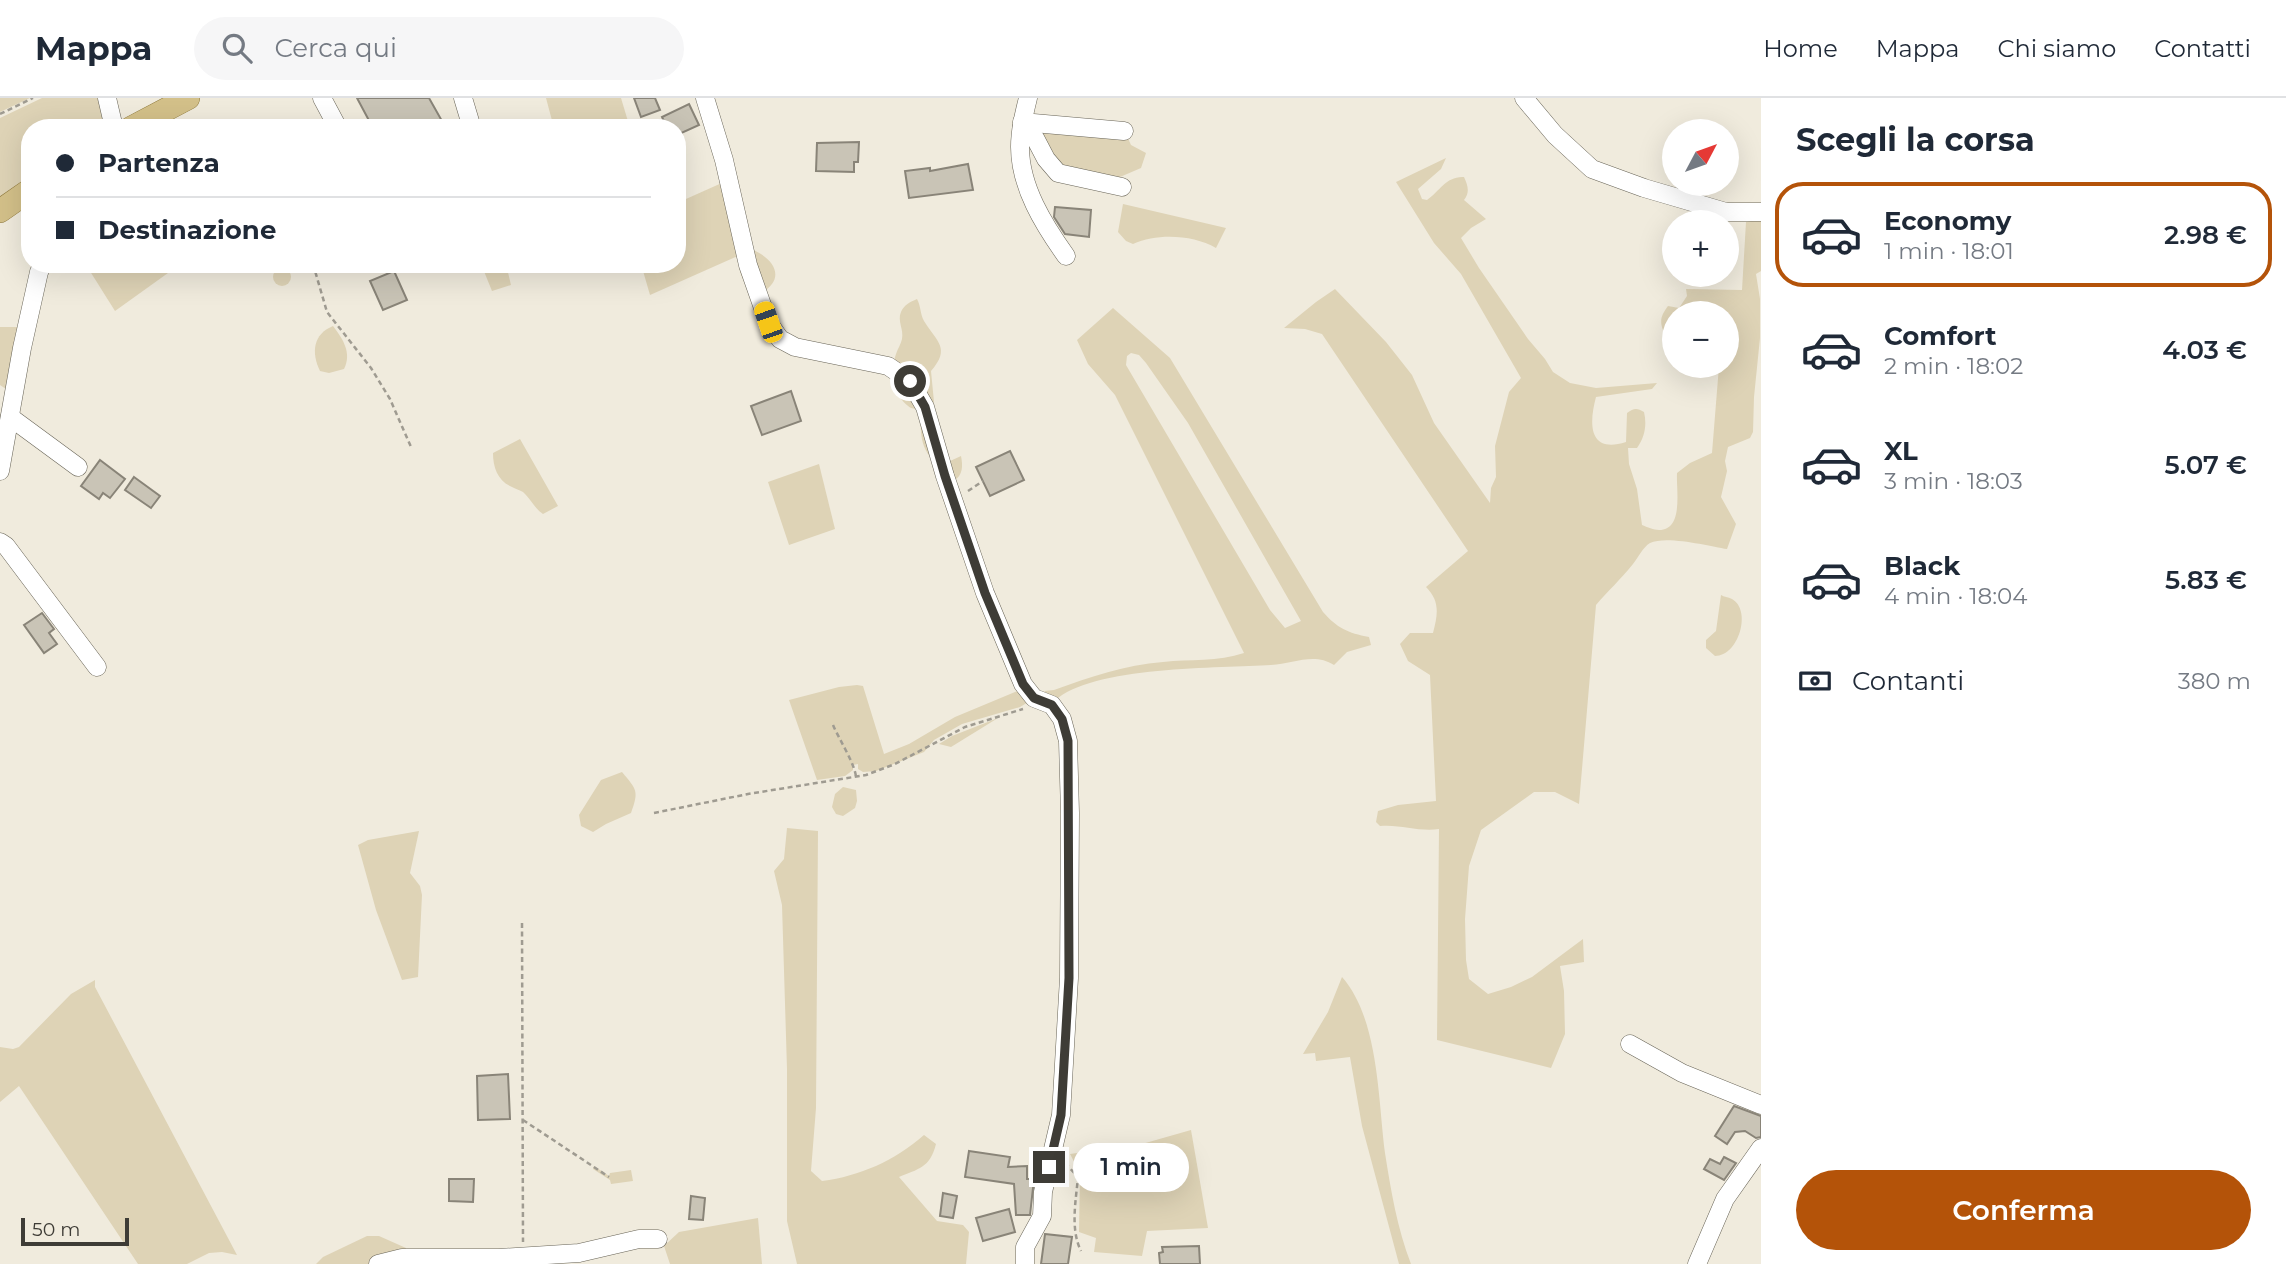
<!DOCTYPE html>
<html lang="it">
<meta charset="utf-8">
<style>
body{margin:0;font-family:Montserrat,sans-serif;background:#f6f6f7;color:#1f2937;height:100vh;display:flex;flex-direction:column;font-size:26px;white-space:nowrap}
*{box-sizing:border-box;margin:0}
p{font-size:23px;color:#747a83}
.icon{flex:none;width:38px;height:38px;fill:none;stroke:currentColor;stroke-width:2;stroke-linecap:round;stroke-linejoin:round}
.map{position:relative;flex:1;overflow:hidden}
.drawer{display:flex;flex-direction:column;background:#fff;width:525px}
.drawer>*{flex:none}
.top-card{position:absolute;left:21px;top:21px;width:665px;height:154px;border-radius:28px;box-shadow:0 7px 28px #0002;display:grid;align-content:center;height:154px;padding:0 35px;background:#fff}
.needle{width:46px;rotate:49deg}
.controls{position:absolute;left:1662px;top:21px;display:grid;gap:14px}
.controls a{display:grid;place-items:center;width:77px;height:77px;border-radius:50%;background:#fff;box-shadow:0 7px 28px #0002;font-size:35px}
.scale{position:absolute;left:21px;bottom:18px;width:108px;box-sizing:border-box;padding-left:7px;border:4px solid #3e3c36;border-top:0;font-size:19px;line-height:24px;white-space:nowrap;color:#3e3c36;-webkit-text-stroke:5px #f0ebdd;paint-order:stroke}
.end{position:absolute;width:32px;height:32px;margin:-16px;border:9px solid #3e3c36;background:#fff;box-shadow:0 0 0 4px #fff}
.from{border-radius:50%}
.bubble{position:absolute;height:49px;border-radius:24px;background:#fff;box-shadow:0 7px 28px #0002;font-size:23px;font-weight:600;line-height:49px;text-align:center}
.car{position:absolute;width:21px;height:42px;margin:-21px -10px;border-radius:9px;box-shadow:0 0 5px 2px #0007;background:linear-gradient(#f5c518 24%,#345 0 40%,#f5c518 0 76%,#345 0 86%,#f5c518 0)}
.top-card b{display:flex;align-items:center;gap:24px;height:66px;font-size:26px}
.top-card b+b{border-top:2px solid #e0e1e3}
.top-card i{width:18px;height:18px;background:#1f2937}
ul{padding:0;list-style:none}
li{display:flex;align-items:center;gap:21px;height:105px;margin:0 14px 10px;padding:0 21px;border:4px solid transparent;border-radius:28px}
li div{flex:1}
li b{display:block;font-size:26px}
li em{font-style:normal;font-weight:600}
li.on{border-color:#b45309}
li>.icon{width:63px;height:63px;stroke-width:1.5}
h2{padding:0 35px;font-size:32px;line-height:84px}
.pay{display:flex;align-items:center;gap:18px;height:77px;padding:0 35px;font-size:26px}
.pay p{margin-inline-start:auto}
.action{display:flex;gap:14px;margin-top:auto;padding:14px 35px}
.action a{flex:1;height:80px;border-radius:42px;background:#b45309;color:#fff;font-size:28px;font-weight:600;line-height:80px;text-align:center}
header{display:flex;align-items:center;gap:42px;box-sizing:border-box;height:98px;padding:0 35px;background:#fff;border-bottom:2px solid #e0e1e3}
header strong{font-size:33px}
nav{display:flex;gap:38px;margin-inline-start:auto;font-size:24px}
.search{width:490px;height:63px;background:#f6f6f7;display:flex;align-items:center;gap:18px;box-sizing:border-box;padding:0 24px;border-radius:38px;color:#747a83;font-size:26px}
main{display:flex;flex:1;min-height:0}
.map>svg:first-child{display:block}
</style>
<header>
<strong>Mappa</strong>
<div class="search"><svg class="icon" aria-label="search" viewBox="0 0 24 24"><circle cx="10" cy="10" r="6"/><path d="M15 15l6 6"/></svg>Cerca qui</div>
<nav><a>Home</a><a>Mappa</a><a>Chi siamo</a><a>Contatti</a></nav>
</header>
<main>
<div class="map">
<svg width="1761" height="1166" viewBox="0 0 1761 1166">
<rect width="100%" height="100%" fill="#f0ebdd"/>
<g fill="#ded3b6" fill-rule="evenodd">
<polygon points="0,0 30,0 0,14"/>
<polygon points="42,0 112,0 107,30 30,30 30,79 0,100 0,20"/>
<polygon points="546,0 621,0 630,30 554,30"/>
<polygon points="1036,31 1126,36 1131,47 1146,55 1141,70 1113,82 1059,68"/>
<path d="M1446,60L1441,71L1418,91L1422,101L1427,102C1440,93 1446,78 1464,79C1468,88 1470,94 1464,102L1486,121L1471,130L1461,140L1479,170L1528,241L1545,261L1553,274L1570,285L1596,290L1657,285L1652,291L1596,299C1589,325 1588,356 1626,344L1627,315C1634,310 1637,310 1644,314C1647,327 1645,339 1637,350H1628L1629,366L1637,391L1642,427C1647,429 1654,432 1659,432C1684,432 1676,392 1677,375L1690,365L1712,355L1719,268H1727V215H1675V237L1663,232C1659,222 1662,216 1668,208L1679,210L1687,198L1686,191L1742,192L1746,124L1761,121V173L1756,176L1760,201V240L1754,299L1753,334L1750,340L1728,349L1725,363L1727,373L1721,399L1736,426L1727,451C1709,448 1666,437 1650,445C1643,449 1638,460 1633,466C1621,481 1608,493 1596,507L1579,706L1555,694H1534L1481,732L1469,768L1465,821L1466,862L1469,881L1488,896L1511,889L1532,879L1583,841L1584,864L1560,868L1564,893L1565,936L1551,970L1437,942L1439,731C1419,734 1400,726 1380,728L1376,724L1378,713L1398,707L1436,703L1430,577L1408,563L1400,546L1410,535H1433C1438,516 1440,503 1426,489L1468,453L1322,236L1305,231L1284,230L1316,204L1335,191L1386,244L1412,277L1434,325L1490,405L1491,390L1496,379L1495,348L1509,294L1521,280L1461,176L1434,145L1396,84Z"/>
<path d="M724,84L753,152C777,162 786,184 758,196C743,186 737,175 740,157L650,197L641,166H677V105Z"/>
<path d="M1123,106L1226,130L1216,150C1193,137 1158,135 1133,146L1126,143L1118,134Z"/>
<polygon points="94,166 162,166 168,175 115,213 88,170"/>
<polygon points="481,166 506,166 511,187 492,193"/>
<circle cx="282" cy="179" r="9"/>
<path d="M917,201C921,208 920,216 924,223C937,244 951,250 931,273L934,304L928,309L948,364L961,358C963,368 963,377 954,383C925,355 919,353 921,311C912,312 908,309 902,302C892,289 890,272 896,256C898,250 901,246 902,241C904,231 897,223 901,214C904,207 910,204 917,201Z"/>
<path d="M1113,210L1170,260L1323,514C1337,530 1348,535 1369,539L1371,547L1347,554L1334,567C1314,554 1293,566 1271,567C1222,570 1090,568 1055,603L1044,593L1054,592C1090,579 1125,567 1163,564C1190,561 1218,564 1244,555L1115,297L1088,266L1077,242ZM1131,255L1139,257L1146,265L1188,325L1301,523L1285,530L1270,512L1126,267L1127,258Z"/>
<path d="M333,228C343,241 352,255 344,271L329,275L320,273C311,255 313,236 333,228Z"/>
<polygon points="0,229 20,229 9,293 0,287"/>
<path d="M520,341L558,408L543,416C534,410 531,401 523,394C520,392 515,391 512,389C498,383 493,370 493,355Z"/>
<polygon points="819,366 835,431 789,447 768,384"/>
<path d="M1721,497C1724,499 1728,499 1732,501C1752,512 1739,558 1715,558L1706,550V542L1716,533Z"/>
<polygon points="857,587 863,588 884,656 909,646 955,619 1022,591 1030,603 1020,609 962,626 934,642 924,654 876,673 863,674 858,671 858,666 853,667 853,672 845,678 817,682 789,602 839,589"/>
<polygon points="998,620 951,649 939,646 952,638"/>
<path d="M622,674C637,692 639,693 631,715L606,726L593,734L581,728L579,717L601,682Z"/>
<polygon points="843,689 856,692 857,703 855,710 843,718 836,716 832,709 835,696"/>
<path d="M787,730L818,733L816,1010L811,1073L822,1083C860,1078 894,1063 924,1037L936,1046C930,1070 918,1071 899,1079L937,1123L963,1127L969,1134L966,1166H797L787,1123V971L782,807L774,773L784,761Z"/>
<polygon points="419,733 410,775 420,788 422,797 418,879 402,882 376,812 358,747 368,742"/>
<path d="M1342,879C1379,921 1378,1001 1385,1055C1391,1093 1397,1130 1411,1166H1399L1362,1028L1350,959L1316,963L1315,955L1303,956L1328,914Z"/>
<polygon points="95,882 95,889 237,1157 222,1154 209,1155 187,1166 138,1166 19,988 0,1004 0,949 13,951 19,949 71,896"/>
<polygon points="1191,1032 1208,1130 1147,1133 1142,1158 1094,1154 1096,1140 1079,1134 1080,1075 1070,1056 1142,1046"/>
<polygon points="594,1068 609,1078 610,1075 631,1072 633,1083 611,1086 610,1082 593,1071"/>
<polygon points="758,1120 762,1166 670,1166 664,1148 679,1134"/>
<polygon points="367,1138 379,1138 406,1150 402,1166 316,1166 323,1159"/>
</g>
<g fill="#c9c4b6" stroke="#898478" stroke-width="2">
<polygon points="357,0 429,0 442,23 429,30 373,30"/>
<polygon points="634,0 655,0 660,12 641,19"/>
<polygon points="689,6 699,27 677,37 677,30 667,30 662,19"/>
<polygon points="859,44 858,64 854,64 854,74 816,73 817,45"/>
<polygon points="968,66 973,92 909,100 905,73 930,70 930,73"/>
<polygon points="1055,109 1091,112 1089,139 1065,136 1054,119"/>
<polygon points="394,173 407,202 383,212 370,183"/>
<polygon points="791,293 801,323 762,337 751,308"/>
<polygon points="1010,353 1024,382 990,398 976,369"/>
<polygon points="100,362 125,381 110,400 103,395 99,401 81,388"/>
<polygon points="134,379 160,398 151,410 125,392"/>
<polygon points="42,515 54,531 49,535 57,546 44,555 24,527"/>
<polygon points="508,976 510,1021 478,1022 477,978"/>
<polygon points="1734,1008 1761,1018 1761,1039 1756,1040 1745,1033 1735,1034 1727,1046 1715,1038"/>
<polygon points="969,1053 1010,1059 1008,1069 1027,1068 1027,1081 1034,1081 1030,1117 1016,1117 1014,1086 965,1079"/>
<polygon points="1180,1053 1183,1073 1159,1077 1155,1057"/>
<polygon points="1724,1059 1736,1065 1724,1082 1704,1071 1710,1061 1720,1066"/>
<polygon points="449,1081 474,1081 473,1104 449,1103"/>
<polygon points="943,1095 957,1098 953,1120 940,1118"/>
<polygon points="691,1098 705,1100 703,1122 689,1121"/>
<polygon points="1009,1111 1015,1134 983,1143 976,1120"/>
<polygon points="1045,1136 1072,1139 1068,1166 1041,1166"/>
<polygon points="1199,1148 1200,1166 1160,1166 1159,1155 1163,1154 1162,1149"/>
</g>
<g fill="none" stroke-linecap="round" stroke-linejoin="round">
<defs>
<g id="minor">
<polyline points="107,0 114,30"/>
<polyline points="322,0 338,30"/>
<polyline points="463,0 472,30"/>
<polyline points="705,0 724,62 748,167 768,224 780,241 795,249 888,268 910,283 925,309 945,378 985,495 1023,586 1034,600 1052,607 1062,621 1068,643 1070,715 1069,880 1061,1017 1043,1094 1042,1118 1025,1149 1025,1166"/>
<path d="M1028,0C1024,16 1020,32 1020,49C1020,89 1044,127 1066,158"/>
<polyline points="1524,0 1555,37 1592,71 1644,90 1726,114 1761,114"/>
<polyline points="1022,24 1124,33"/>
<polyline points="1022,28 1035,40 1046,61 1058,75 1122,89"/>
<polyline points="10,319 78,369"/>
<polyline points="0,373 22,250 39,174 43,166"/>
<polyline points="0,444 6,448 97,569"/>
<polyline points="1630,946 1682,975 1761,1007"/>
<polyline points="378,1166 402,1160 499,1160 579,1155 639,1141 658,1141"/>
<polyline points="1697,1166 1725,1101 1761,1050"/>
</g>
<g id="major">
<polyline points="131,30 188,0"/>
<polyline points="0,113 30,92"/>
</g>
</defs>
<use href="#minor" stroke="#686457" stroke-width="19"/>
<use href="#major" stroke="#8c7639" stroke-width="24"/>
<g stroke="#9f9b91" stroke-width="2.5" stroke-dasharray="5 3.5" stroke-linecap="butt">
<polyline points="0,16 33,0"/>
<polyline points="313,166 327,214 371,270 390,301 411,349"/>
<polyline points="968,393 983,383"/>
<path d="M833,627C839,641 855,666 856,679"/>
<polyline points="654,715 748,696 866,677 895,666 965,629 1023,611"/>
<polyline points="522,825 523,1144"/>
<polyline points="523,1022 609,1079"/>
<path d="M1065,1065L1078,1079C1076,1102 1070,1131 1081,1153"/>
</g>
<use href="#minor" stroke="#fff" stroke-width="18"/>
<use href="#major" stroke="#d3c089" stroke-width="23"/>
</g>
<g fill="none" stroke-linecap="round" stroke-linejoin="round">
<polyline stroke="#3e3c36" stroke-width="9" points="910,283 925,309 945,378 985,495 1023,586 1034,600 1052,607 1062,621 1068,643 1069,880 1061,1017 1049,1069"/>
</g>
</svg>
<div class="controls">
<a><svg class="needle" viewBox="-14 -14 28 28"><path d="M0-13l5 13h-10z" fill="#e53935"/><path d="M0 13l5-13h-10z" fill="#747a83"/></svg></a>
<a>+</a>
<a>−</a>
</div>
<div class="scale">50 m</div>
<i class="end from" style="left:910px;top:283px"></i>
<i class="end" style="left:1049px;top:1069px"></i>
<div class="bubble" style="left:1073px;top:1045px;width:116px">1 min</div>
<i class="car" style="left:768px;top:224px;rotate:341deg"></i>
<div class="top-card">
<b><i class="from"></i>Partenza</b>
<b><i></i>Destinazione</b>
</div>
</div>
<section class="drawer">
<h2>Scegli la corsa</h2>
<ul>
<li class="on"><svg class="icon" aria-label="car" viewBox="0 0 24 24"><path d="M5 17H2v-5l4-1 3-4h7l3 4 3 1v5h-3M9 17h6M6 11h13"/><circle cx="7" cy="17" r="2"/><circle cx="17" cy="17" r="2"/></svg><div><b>Economy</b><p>1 min · 18:01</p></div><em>2.98 €</em></li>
<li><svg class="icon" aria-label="car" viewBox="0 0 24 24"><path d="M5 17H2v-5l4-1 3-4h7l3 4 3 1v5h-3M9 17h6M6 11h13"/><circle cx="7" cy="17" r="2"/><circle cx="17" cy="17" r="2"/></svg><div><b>Comfort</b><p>2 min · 18:02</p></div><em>4.03 €</em></li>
<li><svg class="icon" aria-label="car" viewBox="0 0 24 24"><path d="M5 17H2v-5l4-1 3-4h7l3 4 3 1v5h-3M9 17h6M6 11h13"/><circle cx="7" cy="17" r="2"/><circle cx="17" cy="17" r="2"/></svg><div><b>XL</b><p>3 min · 18:03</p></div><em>5.07 €</em></li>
<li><svg class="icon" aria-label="car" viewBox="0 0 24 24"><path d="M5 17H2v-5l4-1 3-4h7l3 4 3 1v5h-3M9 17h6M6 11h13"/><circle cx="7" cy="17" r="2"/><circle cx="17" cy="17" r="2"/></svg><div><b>Black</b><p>4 min · 18:04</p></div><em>5.83 €</em></li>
</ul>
<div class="pay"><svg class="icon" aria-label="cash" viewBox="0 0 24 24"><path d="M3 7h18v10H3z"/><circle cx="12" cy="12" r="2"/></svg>Contanti<p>380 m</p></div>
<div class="action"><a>Conferma</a></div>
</section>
</main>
